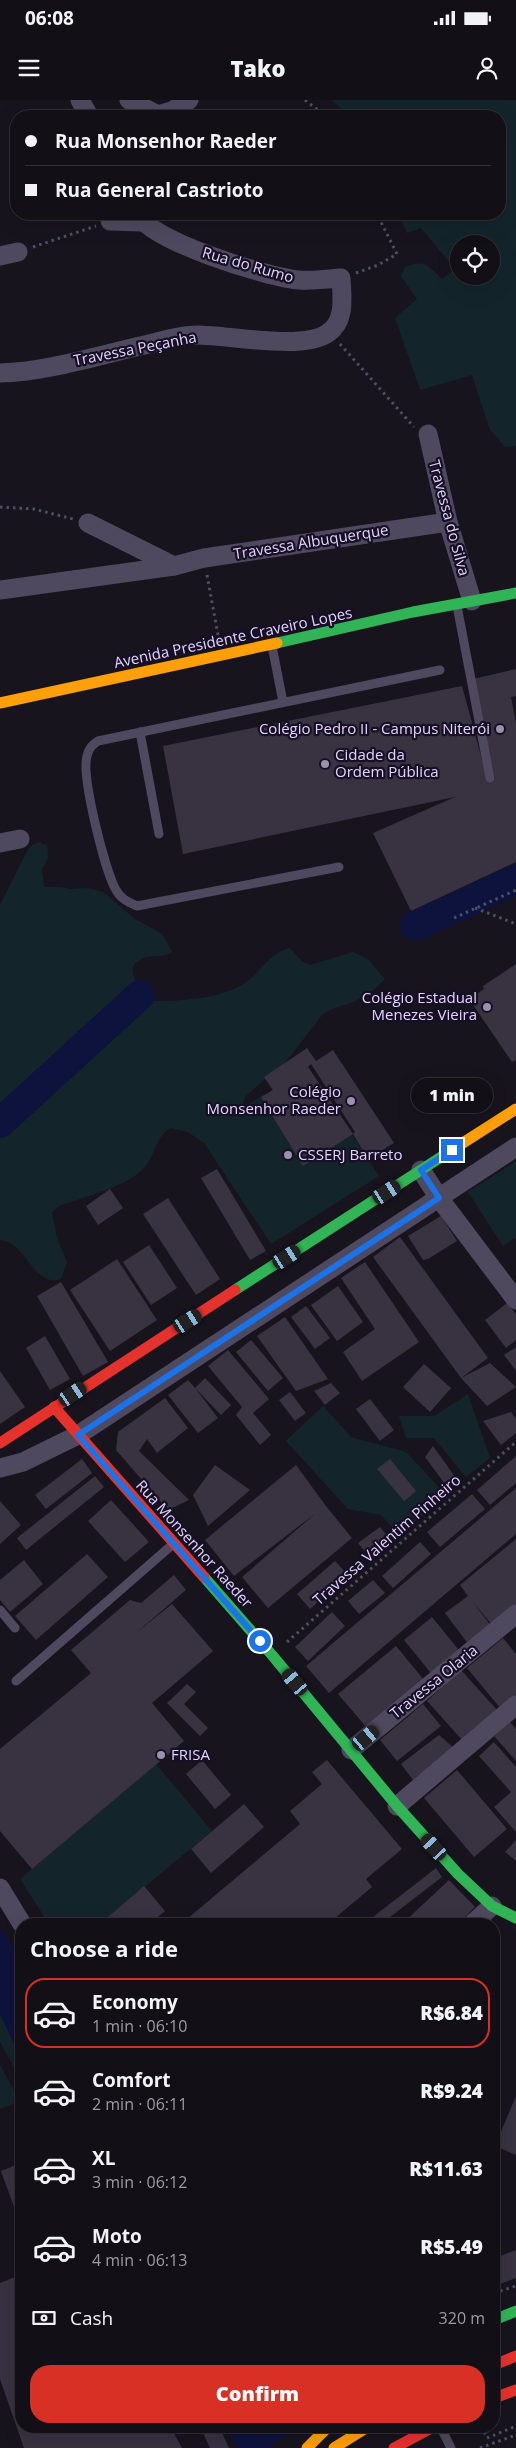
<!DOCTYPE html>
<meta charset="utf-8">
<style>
body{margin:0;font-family:"Open Sans",sans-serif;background:#1f1d23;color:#f1f3f6;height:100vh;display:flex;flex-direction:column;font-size:19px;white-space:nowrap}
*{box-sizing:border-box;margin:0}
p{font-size:16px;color:#9c9ca1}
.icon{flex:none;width:28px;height:28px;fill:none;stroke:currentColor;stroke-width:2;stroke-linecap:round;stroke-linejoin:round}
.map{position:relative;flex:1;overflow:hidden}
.drawer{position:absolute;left:15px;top:1818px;width:485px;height:515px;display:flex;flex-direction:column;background:#120f16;border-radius:20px;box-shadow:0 5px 20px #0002,0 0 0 1px #312f35}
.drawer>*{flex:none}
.hud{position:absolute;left:10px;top:10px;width:496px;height:110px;border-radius:20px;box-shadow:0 5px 20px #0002,0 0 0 1px #312f35;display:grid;align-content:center;height:110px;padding:0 15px;background:#120f16}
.tools{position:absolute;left:450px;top:135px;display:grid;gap:10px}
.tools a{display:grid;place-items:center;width:50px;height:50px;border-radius:50%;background:#120f16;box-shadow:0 5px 20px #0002,0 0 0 1px #312f35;font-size:25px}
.end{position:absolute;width:22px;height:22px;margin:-11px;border:6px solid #1a73e8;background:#fff;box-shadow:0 0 0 2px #fff}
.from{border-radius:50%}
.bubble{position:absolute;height:35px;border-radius:18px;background:#120f16;box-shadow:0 5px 20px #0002,0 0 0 1px #312f35;font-size:16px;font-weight:800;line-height:35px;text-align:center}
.car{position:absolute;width:15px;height:30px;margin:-15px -8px;border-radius:6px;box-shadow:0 0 4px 1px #0007;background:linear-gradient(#222 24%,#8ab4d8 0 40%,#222 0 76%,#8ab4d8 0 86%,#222 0)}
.hud b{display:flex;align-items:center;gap:18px;height:48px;font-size:19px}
.hud b+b{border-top:1px solid #312f35}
.hud i{width:12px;height:12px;background:#f1f3f6}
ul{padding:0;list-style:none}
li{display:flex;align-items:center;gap:15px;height:70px;margin:0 10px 8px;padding:0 5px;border:2px solid transparent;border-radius:20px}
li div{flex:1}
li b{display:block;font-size:19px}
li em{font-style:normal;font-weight:800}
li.active{border-color:#d93025}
li>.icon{width:45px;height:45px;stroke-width:1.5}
h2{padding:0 15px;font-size:22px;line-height:60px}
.pay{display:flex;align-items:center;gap:12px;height:55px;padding:0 15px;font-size:19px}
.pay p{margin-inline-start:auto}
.action{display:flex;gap:10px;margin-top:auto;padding:10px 15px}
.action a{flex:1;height:58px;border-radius:20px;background:#d93025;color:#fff;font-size:20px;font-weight:800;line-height:58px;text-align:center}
.status{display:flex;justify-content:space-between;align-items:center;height:35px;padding:0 25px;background:#120f16;direction:ltr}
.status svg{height:14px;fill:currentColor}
header{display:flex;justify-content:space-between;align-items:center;height:65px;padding:0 15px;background:#120f16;font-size:22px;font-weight:800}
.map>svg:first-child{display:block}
</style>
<div class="status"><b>06:08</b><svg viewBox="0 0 49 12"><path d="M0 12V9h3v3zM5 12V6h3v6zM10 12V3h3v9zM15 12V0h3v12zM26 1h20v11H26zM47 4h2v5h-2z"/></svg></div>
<header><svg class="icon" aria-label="menu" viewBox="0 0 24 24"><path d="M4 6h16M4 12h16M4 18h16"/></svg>Tako<svg class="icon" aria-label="person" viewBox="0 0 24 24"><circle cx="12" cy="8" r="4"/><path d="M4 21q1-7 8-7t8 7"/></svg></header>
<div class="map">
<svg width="516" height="2348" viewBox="0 0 516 2348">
<rect width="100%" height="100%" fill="#18141e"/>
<g fill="#13252b" fill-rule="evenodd">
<path d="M331,0H516V346L505,347L490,330L472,275L420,290L395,218L417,199L401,176L405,167C425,159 427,165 442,179L455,169L421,128L407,133L398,114H500V16H350ZM459,144H491V176H459Z"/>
<path d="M40,742L47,746C49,756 48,761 42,769L44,787H61L70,789L87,788L103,792L135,819L159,832L164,837L172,852C157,861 147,850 133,866C131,881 143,891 153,901C181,901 226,899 249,880C263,869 272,851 290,848L303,862L310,865L353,852L368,859L385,879C376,888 368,896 355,901C344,906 332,907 322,915L285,963L308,967L379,1076L271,1144L204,1043L188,1032L170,1028C154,1040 156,1053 146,1066C128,1087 85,1096 59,1106L52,1112L57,1138L67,1162L61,1179C33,1188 27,1142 0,1140V805L27,751L32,745ZM265,979L272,990L242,1008L245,997Z"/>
<polygon points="516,1061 516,1137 503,1146 468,1092"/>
<polygon points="468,1294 490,1358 466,1377 434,1338 406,1338 399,1316 434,1316"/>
<polygon points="323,1306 351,1337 406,1352 445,1394 400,1436 381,1415 348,1409 286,1341"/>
<polygon points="156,1664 212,1731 100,1824 49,1824 20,1779"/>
<polygon points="0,1880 21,1920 21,1980 0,1942"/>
<polygon points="0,1965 20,2001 0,2009"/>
</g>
<g fill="#0d133d">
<polygon points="0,1828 21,1857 21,1959 0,1914"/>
<polygon points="225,2326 286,2326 290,2334 266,2348 238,2348"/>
</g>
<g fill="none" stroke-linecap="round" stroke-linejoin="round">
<g stroke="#0d133d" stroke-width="30">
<polyline points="415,826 516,780"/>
<polyline points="0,1023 140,895"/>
</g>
</g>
<g fill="#383241">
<polygon points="516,569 516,596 511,597 516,623 516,762 411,811 373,733 455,697 183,754 163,646 462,586 488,682 495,679 473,579"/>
<polygon points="516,864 516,960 512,962 469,899 484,889 483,886"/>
<polygon points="307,948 316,961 333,950 394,1043 368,1059 353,1034 355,1032 311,964 308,967 353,1034 303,1066 261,997 273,990 264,977"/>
<polygon points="217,1069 266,1151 250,1160 201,1078"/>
<polygon points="110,1089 123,1108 98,1125 86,1106"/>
<polygon points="168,1098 220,1179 196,1195 143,1114"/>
<polygon points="441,1116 457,1141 428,1159 423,1160 408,1136"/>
<polygon points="400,1137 488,1258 461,1278 373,1157"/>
<polygon points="149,1145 177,1188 151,1205 123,1162"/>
<polygon points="117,1159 157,1220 110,1251 70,1190"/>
<polygon points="365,1162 419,1242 362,1281 343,1252 375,1229 341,1178"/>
<polygon points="61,1182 108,1262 83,1276 37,1196"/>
<polygon points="338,1186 363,1222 337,1241 311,1205"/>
<polygon points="507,1203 516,1214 516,1240 506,1248 485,1220"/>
<polygon points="306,1206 330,1238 315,1249 291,1217"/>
<polygon points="285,1217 328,1279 296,1291 257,1236"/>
<polygon points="45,1236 70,1279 50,1290 26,1248"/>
<polygon points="251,1240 283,1278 268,1291 236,1252"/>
<polygon points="516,1247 516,1271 504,1255"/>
<polygon points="228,1250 269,1299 253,1313 271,1335 260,1345 236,1315 242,1307 208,1266"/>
<polygon points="490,1263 516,1287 487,1306 461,1278"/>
<polygon points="424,1264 451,1288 430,1312 403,1287"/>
<polygon points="0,1271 25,1307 0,1324"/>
<polygon points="205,1278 231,1305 221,1315 195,1288 218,1318 198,1333 168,1295 188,1280 195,1288"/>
<polygon points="331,1283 340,1293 325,1305 314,1291"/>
<polygon points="290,1292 306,1313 295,1321 279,1300"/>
<polygon points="165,1298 188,1328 157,1353 147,1339 139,1351 189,1400 168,1410 116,1350 118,1332"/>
<polygon points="370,1299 394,1330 380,1341 356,1309"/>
<polygon points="511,1312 516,1319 516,1333 501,1345 483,1321"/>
<polygon points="433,1346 458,1381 448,1388 425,1357"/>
<polygon points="516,1356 516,1383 490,1405 477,1390"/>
<polygon points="82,1359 92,1373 46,1409 35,1395"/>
<polygon points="390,1359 416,1391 404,1401 377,1369"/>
<polygon points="215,1365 250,1390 208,1426 193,1395"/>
<polygon points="296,1365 326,1406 352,1438 268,1508 242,1477 316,1413 234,1476 205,1440"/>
<polygon points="95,1376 104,1387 26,1450 17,1438"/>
<polygon points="516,1388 516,1434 329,1593 306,1566"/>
<polygon points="472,1394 485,1409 440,1447 427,1432"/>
<polygon points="111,1400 149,1442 125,1462 88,1421"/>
<polygon points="0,1401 21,1425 0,1444"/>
<polygon points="380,1427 389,1438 367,1454 358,1443"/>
<polygon points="516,1439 516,1518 498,1532 472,1501 492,1527 469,1545 445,1513 468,1496 460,1485"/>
<polygon points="420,1442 431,1454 393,1488 382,1476"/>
<polygon points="87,1454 108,1477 36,1540 15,1516"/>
<polygon points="24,1460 43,1484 10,1512 0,1500 0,1480"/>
<polygon points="335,1461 348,1475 310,1509 297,1494"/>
<polygon points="174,1475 186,1490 136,1533 172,1504 213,1551 152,1603 184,1641 32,1769 0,1731 0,1649 91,1573 71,1550 130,1500 141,1503"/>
<polygon points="373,1480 385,1493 359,1514 348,1501"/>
<polygon points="332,1512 345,1526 308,1561 295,1547"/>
<polygon points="432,1517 462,1554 434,1577 404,1540"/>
<polygon points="503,1538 516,1554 516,1596 501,1609 467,1568"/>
<polygon points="396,1546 424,1580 367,1628 338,1594"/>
<polygon points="461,1570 497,1610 463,1641 427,1601"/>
<polygon points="187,1584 196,1592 184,1604 208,1628 200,1636 167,1603"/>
<polygon points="423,1604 441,1626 397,1661 380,1640"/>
<polygon points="510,1622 516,1629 516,1661 494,1636"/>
<polygon points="439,1635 455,1649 413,1680 401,1664"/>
<polygon points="494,1642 516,1667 516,1732 494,1707 511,1692 479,1656"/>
<polygon points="202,1660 231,1695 215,1709 186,1674"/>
<polygon points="327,1660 402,1749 366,1779 372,1787 328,1824 181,1824 300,1724 290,1711 322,1684 312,1672"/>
<polygon points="457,1670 507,1729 474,1757 424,1698"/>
<polygon points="244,1704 264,1727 211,1773 191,1749"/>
<polygon points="516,1740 516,1761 505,1752"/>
<polygon points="436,1768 442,1777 381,1824 364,1824"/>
<polygon points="449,1780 475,1807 458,1824 402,1824"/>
<polygon points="144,1786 165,1811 150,1824 100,1824"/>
<polygon points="516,1996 516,2055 495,2046"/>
<polygon points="21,2063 21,2126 1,2071"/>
<polygon points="516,2150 516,2178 494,2186 494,2158"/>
<polygon points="15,2177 21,2196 21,2326 170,2326 182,2348 24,2348 0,2279 0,2183"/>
<polygon points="200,2326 219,2326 229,2348 210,2348"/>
</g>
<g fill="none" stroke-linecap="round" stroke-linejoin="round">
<g stroke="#4b5160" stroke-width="3" stroke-dasharray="2.5 4" stroke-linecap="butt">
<polyline points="305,0 326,16"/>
<polyline points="33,147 96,126"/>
<polyline points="356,173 378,165 397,154 377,114"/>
<polyline points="340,244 414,327"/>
<polyline points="0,407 34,409 73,419"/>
<polyline points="207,475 218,535"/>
<polyline points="475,808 516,824"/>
<polyline points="454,818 516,790"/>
<polyline points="287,1542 516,1342"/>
<polyline points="494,2193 516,2186"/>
<polyline points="482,2326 487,2338 516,2326"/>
<polyline points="480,2348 516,2335"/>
</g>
<g stroke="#4f495f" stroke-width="9">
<polyline points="457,506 490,678"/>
<polyline points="272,546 283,602"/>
<polyline points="140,632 159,734"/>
<path d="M339,767L137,806C128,802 121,799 116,790C105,771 81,676 87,656C89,648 92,645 98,641L440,570"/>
<polyline points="0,1510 15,1528"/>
<polyline points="16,1581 172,1445"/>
<polyline points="440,2326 451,2348"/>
</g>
<g stroke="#4f495f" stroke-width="19">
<polyline points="80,0 89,16"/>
<polyline points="129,0 158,15 172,11 189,0"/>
<polyline points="110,121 141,122"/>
<polyline points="0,156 18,152"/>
<path d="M0,273C47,272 99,255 145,245C162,241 180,235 197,235C229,235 303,251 328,233C346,221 342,197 341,178C327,179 313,181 299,180C269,178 148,140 138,114"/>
<polyline points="428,334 448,422 472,501"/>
<polyline points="88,423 174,466 204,458 448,422"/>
<polyline points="0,490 174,466"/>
<polyline points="0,743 20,739"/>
<polyline points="421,1070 439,1098 516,1200"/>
<polyline points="0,1368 23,1362 78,1335 516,1047"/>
<polyline points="351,1650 516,1514"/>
<polyline points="397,1706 516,1605"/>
<polyline points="0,1788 22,1824"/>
<polyline points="472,1824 492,1806"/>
</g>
<g stroke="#30b455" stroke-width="11">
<polyline points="277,543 413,512 516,493"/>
<polyline points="235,1190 455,1048"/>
<polyline points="204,1477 272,1555 397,1706 458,1774 492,1806 516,1818"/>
<polyline points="494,2220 516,2211"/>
</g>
<g stroke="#ff9f0a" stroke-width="11">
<polyline points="0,603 277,543"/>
<polyline points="455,1048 516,1009"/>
<polyline points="307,2348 329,2326"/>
<polyline points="334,2348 369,2326"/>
</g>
<g stroke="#e5322d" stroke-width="11">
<polyline points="54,1307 204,1477"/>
<polyline points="0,1343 235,1190"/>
<polyline points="494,2265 516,2256"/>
<polyline points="494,2298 516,2290"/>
<polyline points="394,2348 435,2326"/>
</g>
</g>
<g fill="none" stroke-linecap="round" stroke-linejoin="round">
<polyline stroke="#1a73e8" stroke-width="6" points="260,1541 78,1335 439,1098 421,1070 452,1050"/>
</g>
<g fill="#9b90af" stroke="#170f23" stroke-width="2">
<circle cx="500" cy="629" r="5"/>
<circle cx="325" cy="664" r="5"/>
<circle cx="487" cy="907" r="5"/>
<circle cx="351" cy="1001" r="5"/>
<circle cx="288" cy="1055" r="5"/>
<circle cx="161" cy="1655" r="5"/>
</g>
<g text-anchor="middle" stroke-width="4.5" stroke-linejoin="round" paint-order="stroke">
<g font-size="15" fill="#e2d3fd" stroke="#170f23">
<text transform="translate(248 165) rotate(16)" y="5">Rua do Rumo</text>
<text transform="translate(135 249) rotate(-11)" y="5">Travessa Peçanha</text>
<text transform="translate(449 418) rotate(75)" y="5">Travessa do Silva</text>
<text transform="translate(311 442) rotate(-9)" y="5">Travessa Albuquerque</text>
<text transform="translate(233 538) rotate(-12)" y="5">Avenida Presidente Craveiro Lopes</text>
<text transform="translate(387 1440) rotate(-41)" y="5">Travessa Valentim Pinheiro</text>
<text transform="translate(194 1444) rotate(48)" y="5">Rua Monsenhor Raeder</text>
<text transform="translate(434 1582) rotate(-39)" y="5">Travessa Olaria</text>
</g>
<g font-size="15" fill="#e2d3fd" stroke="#170f23" text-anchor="end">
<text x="490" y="634">Colégio Pedro II - Campus Niterói</text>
<text x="335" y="660" text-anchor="start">Cidade da<tspan x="335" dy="17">Ordem Pública</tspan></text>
<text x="477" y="903">Colégio Estadual<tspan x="477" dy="17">Menezes Vieira</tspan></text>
<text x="341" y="997">Colégio<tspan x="341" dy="17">Monsenhor Raeder</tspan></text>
<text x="298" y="1060" text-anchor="start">CSSERJ Barreto</text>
<text x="171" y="1660" text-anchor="start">FRISA</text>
</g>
</g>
</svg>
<div class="tools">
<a><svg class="icon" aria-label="locate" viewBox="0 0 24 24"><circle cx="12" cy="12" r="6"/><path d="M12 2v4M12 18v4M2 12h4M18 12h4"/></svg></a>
</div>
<i class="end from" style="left:260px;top:1541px"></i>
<i class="end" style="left:452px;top:1050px"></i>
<div class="bubble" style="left:411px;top:978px;width:82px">1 min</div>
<i class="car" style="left:387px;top:1092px;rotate:57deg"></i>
<i class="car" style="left:287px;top:1157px;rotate:57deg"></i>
<i class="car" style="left:188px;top:1221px;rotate:58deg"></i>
<i class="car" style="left:73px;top:1294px;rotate:56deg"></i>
<i class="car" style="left:295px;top:1582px;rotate:320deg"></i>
<i class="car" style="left:366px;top:1638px;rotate:50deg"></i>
<i class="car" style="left:434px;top:1747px;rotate:318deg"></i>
<div class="hud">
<b><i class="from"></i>Rua Monsenhor Raeder</b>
<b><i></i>Rua General Castrioto</b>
</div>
<section class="drawer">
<h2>Choose a ride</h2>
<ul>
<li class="active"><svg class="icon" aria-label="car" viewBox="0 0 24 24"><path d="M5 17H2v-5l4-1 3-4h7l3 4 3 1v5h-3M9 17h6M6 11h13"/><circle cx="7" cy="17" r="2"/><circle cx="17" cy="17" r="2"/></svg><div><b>Economy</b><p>1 min · 06:10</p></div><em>R$6.84</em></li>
<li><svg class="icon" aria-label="car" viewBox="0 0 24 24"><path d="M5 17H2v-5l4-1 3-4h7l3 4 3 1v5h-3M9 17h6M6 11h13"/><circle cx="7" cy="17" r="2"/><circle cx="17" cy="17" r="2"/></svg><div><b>Comfort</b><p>2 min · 06:11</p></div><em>R$9.24</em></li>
<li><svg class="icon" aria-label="car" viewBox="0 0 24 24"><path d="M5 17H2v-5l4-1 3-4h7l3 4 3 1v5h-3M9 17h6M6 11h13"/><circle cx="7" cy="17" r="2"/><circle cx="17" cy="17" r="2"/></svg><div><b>XL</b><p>3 min · 06:12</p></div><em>R$11.63</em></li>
<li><svg class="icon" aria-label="car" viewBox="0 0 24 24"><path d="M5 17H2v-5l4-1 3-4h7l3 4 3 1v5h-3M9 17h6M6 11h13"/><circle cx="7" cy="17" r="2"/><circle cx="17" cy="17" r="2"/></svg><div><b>Moto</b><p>4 min · 06:13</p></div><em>R$5.49</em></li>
</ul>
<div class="pay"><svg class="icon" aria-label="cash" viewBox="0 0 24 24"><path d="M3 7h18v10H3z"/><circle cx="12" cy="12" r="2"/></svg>Cash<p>320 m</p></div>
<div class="action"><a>Confirm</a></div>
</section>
</div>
